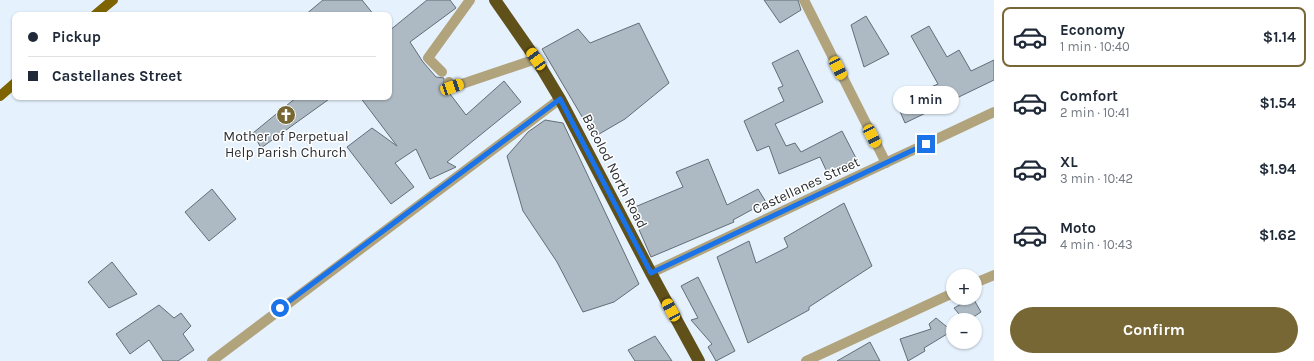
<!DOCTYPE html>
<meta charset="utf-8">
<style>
body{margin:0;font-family:Karla,sans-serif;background:#f2f2f3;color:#1f2937;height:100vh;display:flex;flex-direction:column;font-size:15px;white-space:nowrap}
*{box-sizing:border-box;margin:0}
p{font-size:13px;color:#747a83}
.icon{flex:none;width:22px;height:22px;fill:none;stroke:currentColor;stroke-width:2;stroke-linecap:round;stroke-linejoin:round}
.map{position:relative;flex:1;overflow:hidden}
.panel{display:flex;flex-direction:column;background:#fff;width:320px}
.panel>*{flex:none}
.hud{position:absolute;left:12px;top:12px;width:380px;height:88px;border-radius:8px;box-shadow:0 1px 3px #0004;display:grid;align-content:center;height:88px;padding:0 16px;background:#fff}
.buttons{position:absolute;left:946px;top:269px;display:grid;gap:8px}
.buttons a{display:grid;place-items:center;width:36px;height:36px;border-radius:50%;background:#fff;box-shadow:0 1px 3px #0004;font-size:20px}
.end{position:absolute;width:18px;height:18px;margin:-9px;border:5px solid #1a73e8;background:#fff;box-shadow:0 0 0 2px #fff}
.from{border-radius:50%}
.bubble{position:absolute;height:28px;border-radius:14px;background:#fff;box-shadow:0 1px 3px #0004;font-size:13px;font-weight:700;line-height:28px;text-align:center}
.car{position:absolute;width:12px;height:24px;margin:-12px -6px;border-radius:5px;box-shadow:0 0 3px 1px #0007;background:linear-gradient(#f5c518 24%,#345 0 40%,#f5c518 0 76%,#345 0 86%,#f5c518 0)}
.hud b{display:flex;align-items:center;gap:14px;height:38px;font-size:15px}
.hud b+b{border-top:1px solid #e0e1e3}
.hud i{width:10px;height:10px;background:#1f2937}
ul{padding:7px 0 0;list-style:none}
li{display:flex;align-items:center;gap:12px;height:60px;margin:0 8px 6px;padding:0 8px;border:2px solid transparent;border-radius:8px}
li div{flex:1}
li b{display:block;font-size:15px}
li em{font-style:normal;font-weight:700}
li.on{border-color:#776735}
li>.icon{width:36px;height:36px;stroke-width:1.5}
.button{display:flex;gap:8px;margin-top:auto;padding:8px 16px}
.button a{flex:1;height:46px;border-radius:24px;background:#776735;color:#fff;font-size:16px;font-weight:700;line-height:46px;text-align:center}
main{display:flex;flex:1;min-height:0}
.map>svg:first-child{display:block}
</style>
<main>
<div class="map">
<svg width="994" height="361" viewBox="0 0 994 361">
<rect width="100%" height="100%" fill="#e5f2fd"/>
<g fill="#adb9c3" stroke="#636e77">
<polygon points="323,0 362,0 374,15 305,15"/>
<polygon points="427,0 450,0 456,8 410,42 423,62 436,77 444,78 444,86 466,115 504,81 521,102 447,162 456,167 430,179 416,149 395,163 414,187 391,204 347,147 372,128 397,146 360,97 389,97 389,31"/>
<polygon points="764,0 798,0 801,10 780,23"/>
<polygon points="866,16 889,54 864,67 851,25"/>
<polygon points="639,23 669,83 625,119 594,137 542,49 578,29 590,43"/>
<polygon points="929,26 947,57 959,50 971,71 994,60 994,80 905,123 896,102 938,84 911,36"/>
<polygon points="798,50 823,102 775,124 786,146 795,143 801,152 842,131 857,160 827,172 820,157 779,174 769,146 757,151 744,121 784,101 778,88 783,86 772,63"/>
<polygon points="297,97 332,97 261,148 253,133"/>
<polygon points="545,120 563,123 639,284 614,302 583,312 557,262 523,211 507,156 528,132"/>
<polygon points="708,159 727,205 758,189 766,202 733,220 734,222 651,257 630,209 683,187 676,172"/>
<polygon points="212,189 236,219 209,241 185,212"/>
<polygon points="844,203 872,266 809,307 809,310 748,343 717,257 749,241 756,263 788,247 784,238"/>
<polygon points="112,262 137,294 109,308 88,282"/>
<polygon points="698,277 735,351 716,361 708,347 712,344 691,320 698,318 681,286"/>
<polygon points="973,298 981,312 969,320 964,320 954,308"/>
<polygon points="159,305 174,318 181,313 191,326 183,334 194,350 178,361 163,361 149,340 130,354 116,334"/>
<polygon points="936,318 952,331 924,348 925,351 908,361 900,339 931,329 929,324"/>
<polygon points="655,336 672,361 635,361 628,350"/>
<polygon points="870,342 880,361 837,361"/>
</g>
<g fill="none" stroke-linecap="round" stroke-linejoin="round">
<g stroke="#b1a47d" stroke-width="10">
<polyline points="804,0 886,163"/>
<polyline points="442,72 428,58 470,0"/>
<polyline points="449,82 453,87 536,59"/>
<polyline points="651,273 994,112"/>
<polyline points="975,283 994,275"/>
<polyline points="212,361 560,99"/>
<polyline points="806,361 953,293"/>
</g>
<g stroke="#7d6400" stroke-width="10">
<polyline points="95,15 113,0"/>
<polyline points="0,96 15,83"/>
</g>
<polyline stroke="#60501a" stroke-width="12" points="495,0 536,59 560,99 651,273 699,361"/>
</g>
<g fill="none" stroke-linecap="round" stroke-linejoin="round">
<polyline stroke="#1a73e8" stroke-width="5" points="280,308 560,99 651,273 926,144"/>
</g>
<defs>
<symbol id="church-disc" viewBox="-11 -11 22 22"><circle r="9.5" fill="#776735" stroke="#fff"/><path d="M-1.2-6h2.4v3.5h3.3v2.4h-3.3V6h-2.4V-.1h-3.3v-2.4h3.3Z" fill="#fff"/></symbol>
</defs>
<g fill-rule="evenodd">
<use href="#church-disc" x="275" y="104" width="22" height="22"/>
</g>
<g text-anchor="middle" stroke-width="3" stroke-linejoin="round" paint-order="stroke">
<g font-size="14" fill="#2b2f34" stroke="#fff">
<text x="286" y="141">Mother of Perpetual<tspan x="286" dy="16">Help Parish Church</tspan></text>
</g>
<g font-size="14" fill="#2b2f34" stroke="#fff">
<text transform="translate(615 171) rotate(63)" y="5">Bacolod North Road</text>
<text transform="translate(806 185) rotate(-25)" y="5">Castellanes Street</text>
</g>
</g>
</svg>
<div class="buttons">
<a>+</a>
<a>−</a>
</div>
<i class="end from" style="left:280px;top:308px"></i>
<i class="end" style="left:926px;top:144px"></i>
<div class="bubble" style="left:893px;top:86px;width:66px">1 min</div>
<i class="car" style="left:536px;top:59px;rotate:325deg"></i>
<i class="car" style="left:838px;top:68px;rotate:153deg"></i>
<i class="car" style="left:452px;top:87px;rotate:71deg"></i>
<i class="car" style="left:872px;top:136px;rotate:153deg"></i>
<i class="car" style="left:671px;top:310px;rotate:331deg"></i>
<div class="hud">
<b><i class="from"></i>Pickup</b>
<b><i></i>Castellanes Street</b>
</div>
</div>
<section class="panel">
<ul>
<li class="on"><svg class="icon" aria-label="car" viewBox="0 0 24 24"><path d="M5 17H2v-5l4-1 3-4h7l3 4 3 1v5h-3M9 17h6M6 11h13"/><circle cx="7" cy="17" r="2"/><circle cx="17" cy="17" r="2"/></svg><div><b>Economy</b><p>1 min · 10:40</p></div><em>$1.14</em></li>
<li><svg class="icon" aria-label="car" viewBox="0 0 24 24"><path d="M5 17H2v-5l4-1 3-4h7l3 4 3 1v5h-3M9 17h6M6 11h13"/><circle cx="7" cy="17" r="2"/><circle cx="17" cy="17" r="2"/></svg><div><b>Comfort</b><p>2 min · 10:41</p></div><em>$1.54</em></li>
<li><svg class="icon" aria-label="car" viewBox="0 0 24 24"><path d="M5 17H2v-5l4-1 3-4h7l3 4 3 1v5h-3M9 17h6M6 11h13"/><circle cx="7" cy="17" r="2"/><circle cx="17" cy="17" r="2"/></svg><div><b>XL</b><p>3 min · 10:42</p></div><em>$1.94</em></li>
<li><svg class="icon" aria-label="car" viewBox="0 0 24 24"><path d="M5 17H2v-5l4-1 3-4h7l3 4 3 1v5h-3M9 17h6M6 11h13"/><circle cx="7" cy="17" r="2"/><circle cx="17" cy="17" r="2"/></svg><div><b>Moto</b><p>4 min · 10:43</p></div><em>$1.62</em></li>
</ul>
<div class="button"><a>Confirm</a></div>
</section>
</main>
